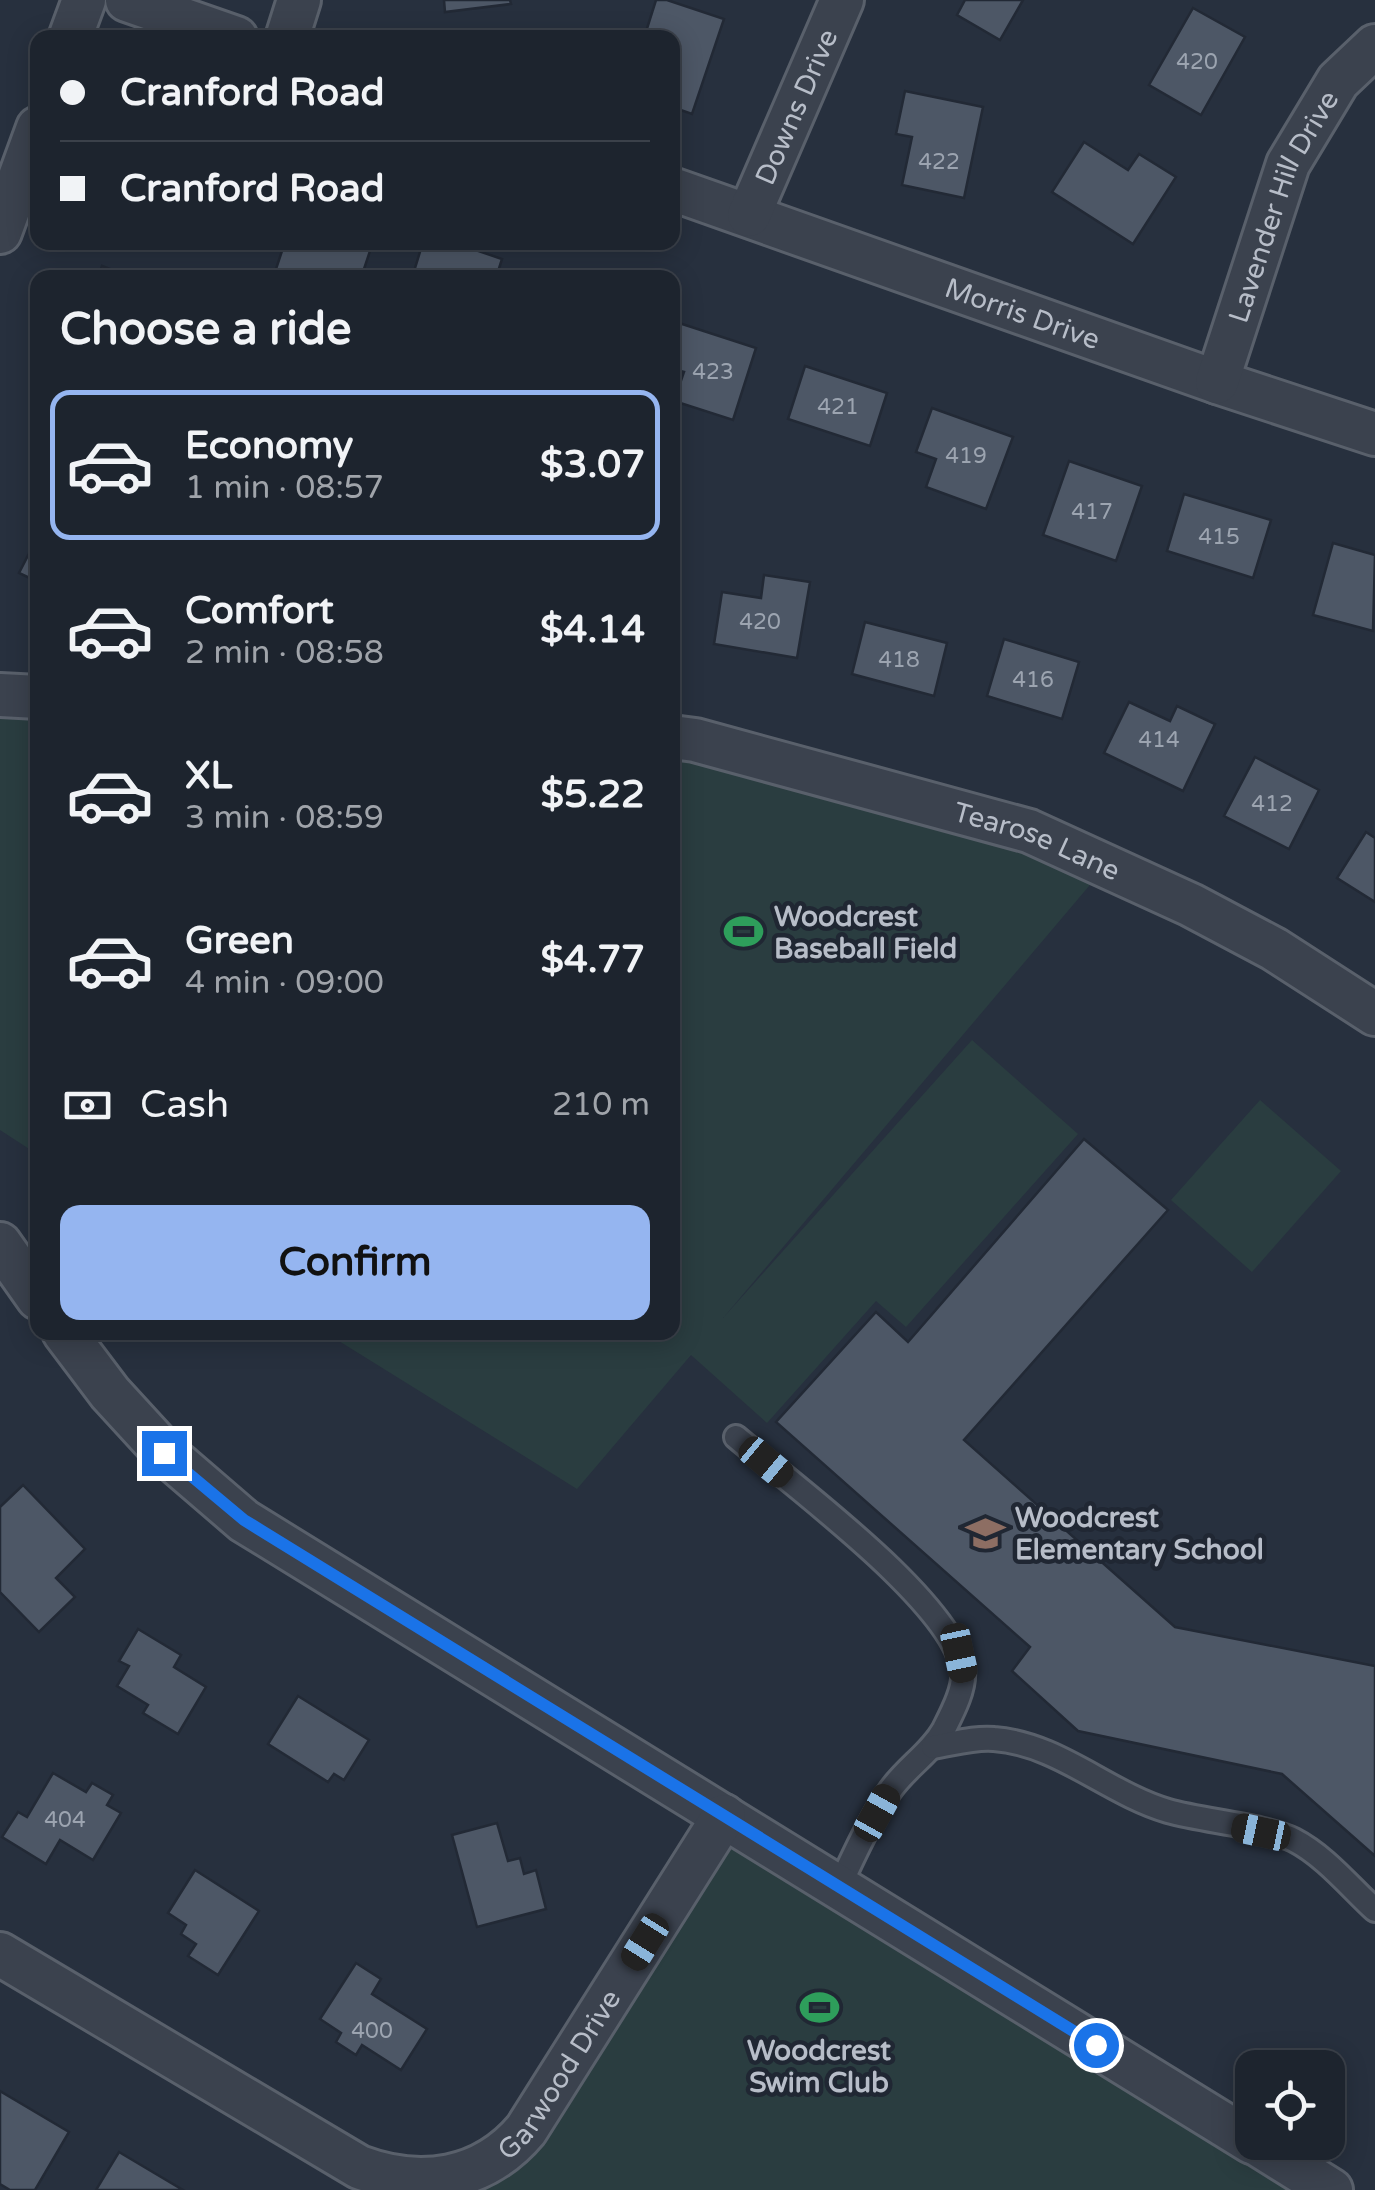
<!DOCTYPE html>
<meta charset="utf-8">
<style>
body{margin:0;font-family:"Varela Round",sans-serif;background:#2a303a;color:#f1f3f6;height:100vh;display:flex;flex-direction:column;font-size:38px;white-space:nowrap}
*{box-sizing:border-box;margin:0}
p{font-size:32px;color:#a0a4aa}
.icon{flex:none;width:55px;height:55px;fill:none;stroke:currentColor;stroke-width:2;stroke-linecap:round;stroke-linejoin:round}
.map{position:relative;flex:1;overflow:hidden}
.sheet{position:absolute;left:30px;top:270px;width:650px;height:1070px;display:flex;flex-direction:column;background:#1d242e;border-radius:20px;box-shadow:0 5px 25px #0003,0 0 0 2px #3b414a}
.sheet>*{flex:none}
.guide{position:absolute;left:30px;top:30px;width:650px;height:220px;border-radius:20px;box-shadow:0 5px 25px #0003,0 0 0 2px #3b414a;display:grid;align-content:center;height:220px;padding:0 30px;background:#1d242e}
.fabs{position:absolute;left:1235px;top:2050px;display:grid;gap:20px}
.fabs a{display:grid;place-items:center;width:110px;height:110px;border-radius:20px;background:#1d242e;box-shadow:0 5px 25px #0003,0 0 0 2px #3b414a;font-size:50px}
.end{position:absolute;width:45px;height:45px;margin:-22px;border:12px solid #1a73e8;background:#fff;box-shadow:0 0 0 5px #fff}
.from{border-radius:50%}
.car{position:absolute;width:30px;height:60px;margin:-30px -15px;border-radius:12px;box-shadow:0 0 8px 2px #0007;background:linear-gradient(#222 24%,#8ab4d8 0 40%,#222 0 76%,#8ab4d8 0 86%,#222 0)}
.guide b{display:flex;align-items:center;gap:35px;height:95px;font-size:38px}
.guide b+b{border-top:2px solid #3b414a}
.guide i{width:25px;height:25px;background:#f1f3f6}
ul{padding:0;list-style:none}
li{display:flex;align-items:center;gap:30px;height:150px;margin:0 20px 15px;padding:0 10px;border:5px solid transparent;border-radius:20px}
li div{flex:1}
li b{display:block;font-size:38px}
li em{font-style:normal;font-weight:800}
li.current{border-color:#95b5f0}
li>.icon{width:90px;height:90px;stroke-width:1.5}
h2{padding:0 30px;font-size:45px;line-height:120px}
.pay{display:flex;align-items:center;gap:25px;height:110px;padding:0 30px;font-size:38px}
.pay p{margin-inline-start:auto}
.primary-button{display:flex;gap:20px;margin-top:auto;padding:20px 30px}
.primary-button a{flex:1;height:115px;border-radius:20px;background:#95b5f0;color:#111;font-size:40px;font-weight:800;line-height:115px;text-align:center}
.map>svg:first-child{display:block}
</style>
<div class="map">
<svg width="1375" height="2190" viewBox="0 0 1375 2190">
<rect width="100%" height="100%" fill="#27303e"/>
<g fill="#2a3d40">
<polygon points="0,695 37,697 37,1154 0,1130"/>
<polygon points="673,737 1106,866 723,1318 972,1040 1078,1134 906,1327 876,1301 767,1423 691,1355 577,1489 326,1333 672,1332"/>
<polygon points="1260,1100 1341,1171 1252,1272 1171,1200"/>
<polygon points="724,1816 1330,2190 432,2190 471,2172"/>
</g>
<g fill="#4d5766" stroke="#222935" stroke-width="2.5">
<polygon points="444,0 510,0 511,4 445,12"/>
<polygon points="656,0 667,0 724,19 692,114 672,107 672,38 644,38"/>
<polygon points="965,0 1023,0 1000,40 957,15"/>
<polygon points="1193,8 1245,37 1201,115 1149,85"/>
<polygon points="905,91 983,107 964,198 902,185 912,137 896,134"/>
<polygon points="1084,142 1128,170 1139,154 1176,177 1133,244 1052,192"/>
<polygon points="285,242 373,242 361,278 273,278"/>
<polygon points="423,242 452,242 502,259 496,278 412,278"/>
<polygon points="102,266 133,278 98,278"/>
<polygon points="676,322 756,348 733,420 674,401 684,372 672,369 672,335"/>
<polygon points="805,366 887,393 870,446 788,419"/>
<polygon points="932,408 1013,437 986,509 926,487 936,459 916,452"/>
<polygon points="1069,461 1142,486 1116,561 1043,535"/>
<polygon points="1184,494 1271,520 1253,578 1167,551"/>
<polygon points="38,536 38,582 19,573"/>
<polygon points="1333,543 1375,555 1373,631 1313,615"/>
<polygon points="764,575 810,582 797,658 714,644 722,592 761,598"/>
<polygon points="865,622 947,643 934,696 852,674"/>
<polygon points="1004,639 1079,662 1062,719 987,696"/>
<polygon points="1129,702 1170,721 1177,706 1215,724 1183,791 1104,753"/>
<polygon points="1255,757 1319,790 1289,849 1224,816"/>
<polygon points="1366,832 1375,838 1375,902 1337,878"/>
<polygon points="1084,1139 1168,1210 964,1440 1175,1627 1375,1666 1375,1856 1282,1774 1078,1731 1012,1671 1030,1647 776,1422 876,1312 908,1342"/>
<polygon points="23,1485 85,1549 56,1578 75,1597 39,1632 0,1592 0,1507"/>
<polygon points="138,1629 181,1655 174,1667 206,1687 178,1734 143,1713 148,1705 117,1686 129,1666 119,1661"/>
<polygon points="298,1696 369,1740 344,1780 334,1774 328,1782 268,1744"/>
<polygon points="53,1773 86,1792 92,1783 113,1795 107,1805 121,1813 93,1860 60,1840 46,1864 2,1837 18,1812 27,1817"/>
<polygon points="497,1823 508,1861 520,1858 524,1874 536,1870 546,1909 477,1927 452,1835"/>
<polygon points="195,1870 259,1911 218,1975 188,1956 196,1944 181,1934 186,1925 168,1913"/>
<polygon points="356,1963 381,1979 372,1994 427,2029 401,2070 362,2045 356,2055 336,2042 341,2033 320,2019"/>
<polygon points="0,2091 69,2132 35,2190 10,2190 0,2184"/>
<polygon points="119,2152 183,2190 96,2190"/>
</g>
<g fill="none" stroke-linecap="round" stroke-linejoin="round">
<defs>
<g id="service">
<path d="M736,1437C790,1483 955,1604 963,1671C965,1689 952,1713 944,1729C930,1754 905,1768 889,1792C869,1822 854,1855 839,1887"/>
<path d="M933,1747C952,1744 975,1737 994,1739C1059,1744 1107,1793 1168,1811C1203,1821 1266,1826 1294,1840C1325,1856 1350,1887 1375,1910"/>
</g>
<g id="minor">
<polyline points="127,0 236,38"/>
<polyline points="70,38 84,0"/>
<polyline points="287,38 299,0"/>
<path id="s1" d="M672,189L1217,382L1375,434"/>
<path id="s2" d="M749,215L842,0"/>
<polyline points="0,232 38,128"/>
<path id="s3" d="M1217,382L1288,164L1338,81L1375,46"/>
<polyline points="0,695 38,697"/>
<path id="s4" d="M672,737L695,740L1029,831L1191,905L1274,949L1375,1014"/>
<polyline points="0,1244 38,1298"/>
<polyline points="64,1332 110,1393 165,1453 244,1521 1252,2142"/>
<path id="s5" d="M0,1954L359,2167C420,2190 483,2181 526,2130L724,1816"/>
<polyline points="1254,2142 1331,2190"/>
</g>
</defs>
<use href="#service" stroke="#59606b" stroke-width="28"/>
<use href="#minor" stroke="#59606b" stroke-width="48"/>
<use href="#service" stroke="#3b424e" stroke-width="22"/>
<use href="#minor" stroke="#3b424e" stroke-width="42"/>
</g>
<g fill="none" stroke-linecap="round" stroke-linejoin="round">
<polyline stroke="#1a73e8" stroke-width="12" points="164,1453 244,1520 1096,2045"/>
</g>
<defs>
<symbol id="stadium-bare" viewBox="-9 -9 18 18"><path d="M0-5a6.5 5 0 1 0 0 10a6.5 5 0 1 0 0-10ZM-3.5-1.8h7v3.6h-7Z" fill="#2e9e5b" stroke="#202733" stroke-width="2.5" paint-order="stroke"/></symbol>
<symbol id="school-bare" viewBox="-9 -9 18 18"><path d="M0-5L7-2L0 1L-7-2ZM-4 1L0 2.5L4 1V4Q0 6-4 4Z" fill="#8d6e63" stroke="#202733" stroke-width="2.5" paint-order="stroke"/></symbol>
</defs>
<g fill-rule="evenodd">
<use href="#stadium-bare" x="716" y="904" width="55" height="55"/>
<use href="#school-bare" x="958" y="1506" width="55" height="55"/>
<use href="#stadium-bare" x="792" y="1980" width="55" height="55"/>
</g>
<g text-anchor="middle" stroke-width="9" stroke-linejoin="round" paint-order="stroke">
<g font-size="22" fill="#9ca4b0">
<text x="1197" y="69">420</text>
<text x="939" y="169">422</text>
<text x="713" y="379">423</text>
<text x="838" y="414">421</text>
<text x="966" y="463">419</text>
<text x="1092" y="519">417</text>
<text x="1219" y="544">415</text>
<text x="760" y="629">420</text>
<text x="899" y="667">418</text>
<text x="1033" y="687">416</text>
<text x="1159" y="747">414</text>
<text x="1272" y="811">412</text>
<text x="65" y="1827">404</text>
<text x="372" y="2038">400</text>
</g>
<g font-size="28" fill="#b7bdc8" stroke="#202733">
<text dy="10" stroke="none"><textPath href="#s2" startOffset="118">Downs Drive</textPath></text>
<text dy="10" stroke="none"><textPath href="#s3" startOffset="188">Lavender Hill Drive</textPath></text>
<text dy="10" stroke="none"><textPath href="#s1" startOffset="372">Morris Drive</textPath></text>
<text dy="10" stroke="none"><textPath href="#s4" startOffset="380">Tearose Lane</textPath></text>
<text dy="10" stroke="none"><textPath href="#s5" startOffset="665">Garwood Drive</textPath></text>
</g>
<g font-size="28" font-weight="bold" fill="#b7bdc8" stroke="#202733" text-anchor="start">
<text x="774" y="926">Woodcrest<tspan x="774" dy="32">Baseball Field</tspan></text>
<text x="1015" y="1527">Woodcrest<tspan x="1015" dy="32">Elementary School</tspan></text>
<text x="819" y="2060" text-anchor="middle">Woodcrest<tspan x="819" dy="32">Swim Club</tspan></text>
</g>
</g>
</svg>
<div class="fabs">
<a><svg class="icon" aria-label="locate" viewBox="0 0 24 24"><circle cx="12" cy="12" r="6"/><path d="M12 2v4M12 18v4M2 12h4M18 12h4"/></svg></a>
</div>
<i class="end from" style="left:1096px;top:2045px"></i>
<i class="end" style="left:164px;top:1453px"></i>
<i class="car" style="left:766px;top:1462px;rotate:130deg"></i>
<i class="car" style="left:959px;top:1653px;rotate:168deg"></i>
<i class="car" style="left:877px;top:1813px;rotate:29deg"></i>
<i class="car" style="left:1261px;top:1832px;rotate:282deg"></i>
<i class="car" style="left:645px;top:1942px;rotate:212deg"></i>
<div class="guide">
<b><i class="from"></i>Cranford Road</b>
<b><i></i>Cranford Road</b>
</div>
<section class="sheet">
<h2>Choose a ride</h2>
<ul>
<li class="current"><svg class="icon" aria-label="car" viewBox="0 0 24 24"><path d="M5 17H2v-5l4-1 3-4h7l3 4 3 1v5h-3M9 17h6M6 11h13"/><circle cx="7" cy="17" r="2"/><circle cx="17" cy="17" r="2"/></svg><div><b>Economy</b><p>1 min · 08:57</p></div><em>$3.07</em></li>
<li><svg class="icon" aria-label="car" viewBox="0 0 24 24"><path d="M5 17H2v-5l4-1 3-4h7l3 4 3 1v5h-3M9 17h6M6 11h13"/><circle cx="7" cy="17" r="2"/><circle cx="17" cy="17" r="2"/></svg><div><b>Comfort</b><p>2 min · 08:58</p></div><em>$4.14</em></li>
<li><svg class="icon" aria-label="car" viewBox="0 0 24 24"><path d="M5 17H2v-5l4-1 3-4h7l3 4 3 1v5h-3M9 17h6M6 11h13"/><circle cx="7" cy="17" r="2"/><circle cx="17" cy="17" r="2"/></svg><div><b>XL</b><p>3 min · 08:59</p></div><em>$5.22</em></li>
<li><svg class="icon" aria-label="car" viewBox="0 0 24 24"><path d="M5 17H2v-5l4-1 3-4h7l3 4 3 1v5h-3M9 17h6M6 11h13"/><circle cx="7" cy="17" r="2"/><circle cx="17" cy="17" r="2"/></svg><div><b>Green</b><p>4 min · 09:00</p></div><em>$4.77</em></li>
</ul>
<div class="pay"><svg class="icon" aria-label="cash" viewBox="0 0 24 24"><path d="M3 7h18v10H3z"/><circle cx="12" cy="12" r="2"/></svg>Cash<p>210 m</p></div>
<div class="primary-button"><a>Confirm</a></div>
</section>
</div>
